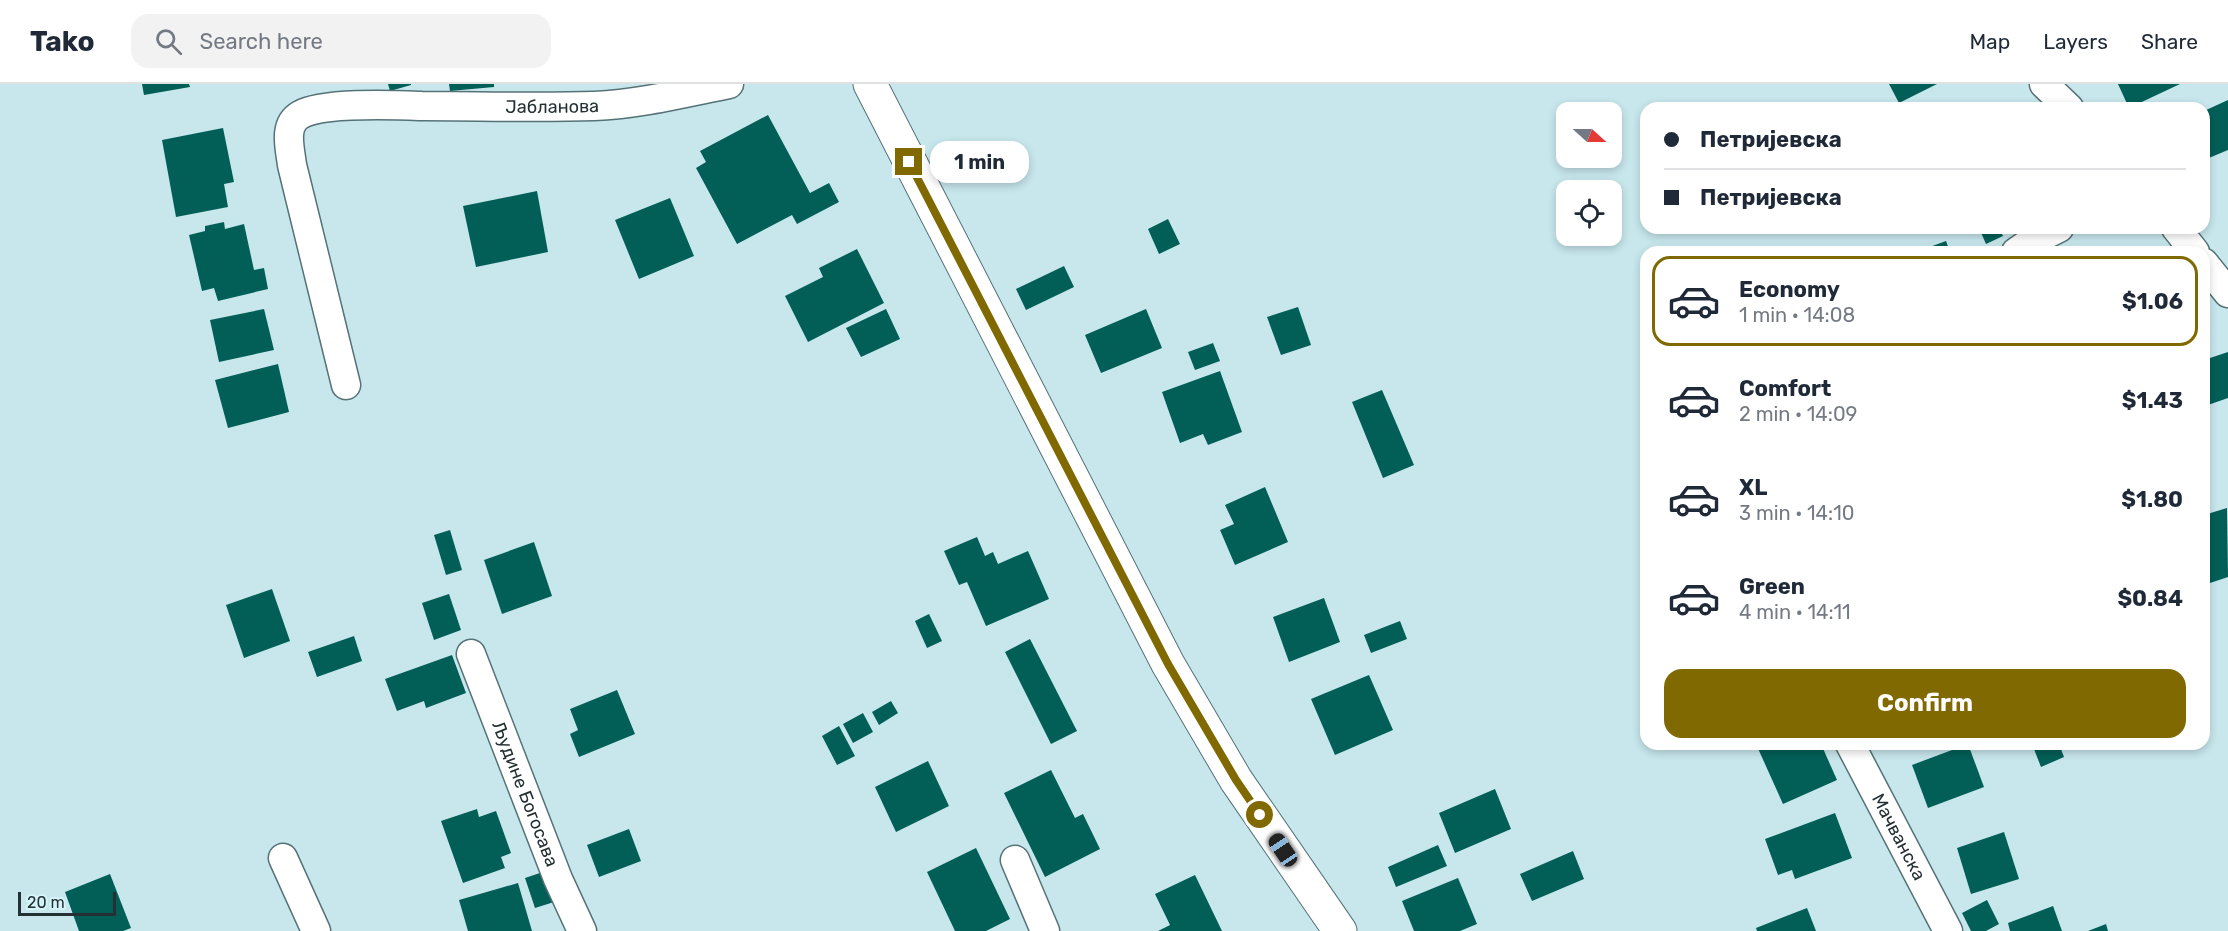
<!DOCTYPE html>
<meta charset="utf-8">
<style>
body{margin:0;font-family:Rubik,sans-serif;background:#f2f2f3;color:#1f2937;height:100vh;display:flex;flex-direction:column;font-size:22px;white-space:nowrap}
*{box-sizing:border-box;margin:0}
p{font-size:20px;color:#747a83}
.icon{flex:none;width:33px;height:33px;fill:none;stroke:currentColor;stroke-width:2;stroke-linecap:round;stroke-linejoin:round}
.map{position:relative;flex:1;overflow:hidden}
.side{position:absolute;left:1640px;top:162px;width:570px;height:504px;display:flex;flex-direction:column;background:#fff;border-radius:18px;box-shadow:0 3px 9px #0003}
.side>*{flex:none}
.banner{position:absolute;left:1640px;top:18px;width:570px;height:132px;border-radius:18px;box-shadow:0 3px 9px #0003;display:grid;align-content:center;height:132px;padding:0 24px;background:#fff}
.needle{width:39px;rotate:111deg}
.buttons{position:absolute;left:1556px;top:18px;display:grid;gap:12px}
.buttons a{display:grid;place-items:center;width:66px;height:66px;border-radius:12px;background:#fff;box-shadow:0 3px 9px #0003;font-size:30px}
.scale{position:absolute;left:18px;bottom:15px;width:98px;box-sizing:border-box;padding-left:6px;border:3px solid #243033;border-top:0;font-size:16px;line-height:21px;white-space:nowrap;color:#243033;-webkit-text-stroke:4px #d4f5fa;paint-order:stroke}
.end{position:absolute;width:27px;height:27px;margin:-14px;border:8px solid #806901;background:#fff;box-shadow:0 0 0 3px #fff}
.from{border-radius:50%}
.bubble{position:absolute;height:42px;border-radius:18px;background:#fff;box-shadow:0 3px 9px #0003;font-size:20px;font-weight:700;line-height:42px;text-align:center}
.car{position:absolute;width:18px;height:36px;margin:-18px -9px;border-radius:8px;box-shadow:0 0 4px 2px #0007;background:linear-gradient(#222 24%,#8ab4d8 0 40%,#222 0 76%,#8ab4d8 0 86%,#222 0)}
.banner b{display:flex;align-items:center;gap:21px;height:57px;font-size:22px}
.banner b+b{border-top:2px solid #e0e1e3}
.banner i{width:15px;height:15px;background:#1f2937}
ul{padding:10px 0 0;list-style:none}
li{display:flex;align-items:center;gap:18px;height:90px;margin:0 12px 9px;padding:0 12px;border:3px solid transparent;border-radius:18px}
li div{flex:1}
li b{display:block;font-size:22px}
li em{font-style:normal;font-weight:700}
li.active{border-color:#806901}
li>.icon{width:54px;height:54px;stroke-width:1.5}
.action{display:flex;gap:12px;margin-top:auto;padding:12px 24px}
.action a{flex:1;height:69px;border-radius:18px;background:#806901;color:#fff;font-size:24px;font-weight:700;line-height:69px;text-align:center}
header{display:flex;align-items:center;gap:36px;box-sizing:border-box;height:84px;padding:0 30px;background:#fff;border-bottom:2px solid #e0e1e3}
header strong{font-size:28px}
nav{display:flex;gap:33px;margin-inline-start:auto;font-size:21px}
.search{width:420px;height:54px;background:#f2f2f3;display:flex;align-items:center;gap:15px;box-sizing:border-box;padding:0 21px;border-radius:18px;color:#747a83;font-size:22px}
.map>svg:first-child{display:block}
</style>
<header>
<strong>Tako</strong>
<div class="search"><svg class="icon" aria-label="search" viewBox="0 0 24 24"><circle cx="10" cy="10" r="6"/><path d="M15 15l6 6"/></svg>Search here</div>
<nav><a>Map</a><a>Layers</a><a>Share</a></nav>
</header>
<div class="map">
<svg width="2228" height="847" viewBox="0 0 2228 847">
<rect width="100%" height="100%" fill="#c7e7ed"/>
<g fill="#025f57">
<polygon points="142,0 189,0 190,3 144,11"/>
<polygon points="388,0 411,0 411,1 390,7"/>
<polygon points="449,0 494,0 494,3 450,7"/>
<polygon points="1889,0 1937,0 1899,19"/>
<polygon points="2118,0 2180,0 2129,24"/>
<polygon points="2228,16 2228,66 2204,76 2204,27"/>
<polygon points="768,31 810,109 829,99 839,118 797,140 792,131 737,160 696,84 706,78 700,67"/>
<polygon points="223,44 234,98 224,100 228,123 176,133 162,56"/>
<polygon points="537,107 548,168 476,183 463,122"/>
<polygon points="670,114 694,172 639,195 615,136"/>
<polygon points="1168,135 1180,160 1159,170 1148,145"/>
<polygon points="224,138 225,145 244,140 254,186 264,184 268,205 218,217 214,204 202,207 189,151 205,147 205,142"/>
<polygon points="1979,144 1999,144 2003,152 1986,160"/>
<polygon points="1946,157 1950,168 1916,168"/>
<polygon points="857,165 884,219 808,258 785,212 823,193 819,184"/>
<polygon points="1064,182 1074,203 1026,226 1016,205"/>
<polygon points="1298,223 1311,261 1281,271 1267,233"/>
<polygon points="264,225 274,266 219,278 210,236"/>
<polygon points="886,225 900,255 861,273 846,244"/>
<polygon points="1146,225 1162,264 1101,289 1085,251"/>
<polygon points="1213,259 1220,277 1195,286 1188,268"/>
<polygon points="2228,268 2228,314 2208,321 2204,305 2204,276"/>
<polygon points="278,280 289,328 228,344 215,296"/>
<polygon points="1220,287 1242,348 1208,361 1203,350 1180,359 1162,308"/>
<polygon points="1382,306 1414,381 1383,394 1352,318"/>
<polygon points="1265,403 1288,458 1235,481 1220,446 1234,440 1225,421"/>
<polygon points="2227,424 2228,493 2204,501 2204,431"/>
<polygon points="450,446 462,486 446,491 434,451"/>
<polygon points="977,453 985,472 993,468 998,480 1028,467 1049,515 986,542 967,498 959,501 944,467"/>
<polygon points="534,458 552,512 502,530 484,476"/>
<polygon points="272,505 290,557 244,574 226,521"/>
<polygon points="449,510 461,546 434,556 422,519"/>
<polygon points="1324,514 1340,558 1289,578 1273,533"/>
<polygon points="929,530 942,557 927,564 915,537"/>
<polygon points="1400,537 1407,555 1371,569 1364,551"/>
<polygon points="354,552 362,577 317,593 308,568"/>
<polygon points="1030,555 1077,647 1051,660 1005,568"/>
<polygon points="452,571 466,609 426,624 424,617 397,627 385,595"/>
<polygon points="1369,591 1393,646 1335,671 1311,615"/>
<polygon points="617,606 635,650 579,673 570,650 578,646 570,625"/>
<polygon points="891,617 898,629 879,641 872,628"/>
<polygon points="863,629 873,648 853,659 843,640"/>
<polygon points="839,642 855,672 837,681 822,652"/>
<polygon points="1756,660 1821,660 1837,696 1783,720"/>
<polygon points="1968,660 1984,703 1928,724 1912,681"/>
<polygon points="2032,660 2059,660 2064,673 2041,683"/>
<polygon points="928,677 949,722 896,748 875,703"/>
<polygon points="1051,686 1075,734 1083,730 1100,765 1045,793 1004,709"/>
<polygon points="1495,705 1511,745 1455,769 1439,729"/>
<polygon points="477,725 479,733 496,727 511,769 501,773 505,784 463,799 441,737"/>
<polygon points="1835,729 1852,774 1795,795 1792,786 1778,791 1765,755"/>
<polygon points="629,745 641,777 599,793 587,761"/>
<polygon points="2004,748 2019,795 1971,810 1957,764"/>
<polygon points="1438,761 1447,782 1396,803 1388,783"/>
<polygon points="976,764 1010,835 986,847 955,847 927,788"/>
<polygon points="1573,767 1584,795 1532,817 1520,790"/>
<polygon points="543,788 554,818 535,824 525,794"/>
<polygon points="110,790 131,844 123,847 79,847 65,808"/>
<polygon points="1195,791 1222,847 1158,847 1170,841 1155,810"/>
<polygon points="1458,794 1477,840 1460,847 1414,847 1402,817"/>
<polygon points="518,799 532,847 468,847 459,816"/>
<polygon points="1987,816 1999,840 1986,847 1971,847 1962,829"/>
<polygon points="2053,822 2062,847 2010,847 2008,839"/>
<polygon points="1807,824 1816,847 1757,847 1756,844"/>
<polygon points="2106,840 2108,847 2088,847"/>
</g>
<g fill="none" stroke-linecap="round" stroke-linejoin="round">
<defs>
<g id="minor">
<polyline points="2044,0 2069,24"/>
<polyline points="2176,144 2195,168"/>
<polyline points="2016,168 2029,159 2059,144"/>
<polyline points="2204,179 2228,209"/>
<path id="s1" d="M346,301L292,81C290,64 283,41 300,31C322,18 394,21 422,22C479,22 537,24 594,22C640,20 684,9 729,0"/>
<path id="s2" d="M471,570L558,795L582,847"/>
<path id="s3" d="M1850,660L1948,847"/>
<polyline points="283,774 316,847"/>
<polyline points="1015,776 1045,847"/>
</g>
<polyline id="secondary" points="870,0 1168,580 1236,696 1340,847"/>
</defs>
<use href="#minor" stroke="#557277" stroke-width="31"/>
<use href="#secondary" stroke="#557277" stroke-width="35"/>
<use href="#minor" stroke="#fff" stroke-width="28"/>
<use href="#secondary" stroke="#fff" stroke-width="33"/>
</g>
<g fill="none" stroke-linecap="round" stroke-linejoin="round">
<polyline stroke="#806901" stroke-width="8" points="909,78 1168,580 1236,696 1260,731"/>
</g>
<g text-anchor="middle" stroke-width="6" stroke-linejoin="round" paint-order="stroke">
<g font-size="18" fill="#243033" stroke="#d4f5fa">
<text dy="6" stroke="none"><textPath href="#s1" startOffset="534">Јабланова</textPath></text>
<text dy="6" stroke="none"><textPath href="#s2" startOffset="150">Људине Богосава</textPath></text>
<text dy="6" stroke="none"><textPath href="#s3" startOffset="105">Мачванска</textPath></text>
</g>
</g>
</svg>
<div class="buttons">
<a><svg class="needle" viewBox="-14 -14 28 28"><path d="M0-13l5 13h-10z" fill="#e53935"/><path d="M0 13l5-13h-10z" fill="#747a83"/></svg></a>
<a><svg class="icon" aria-label="locate" viewBox="0 0 24 24"><circle cx="12" cy="12" r="6"/><path d="M12 2v4M12 18v4M2 12h4M18 12h4"/></svg></a>
</div>
<div class="scale">20 m</div>
<i class="end from" style="left:1260px;top:731px"></i>
<i class="end" style="left:909px;top:78px"></i>
<div class="bubble" style="left:930px;top:57px;width:99px">1 min</div>
<i class="car" style="left:1283px;top:766px;rotate:326deg"></i>
<div class="banner">
<b><i class="from"></i>Петријевска</b>
<b><i></i>Петријевска</b>
</div>
<section class="side">
<ul>
<li class="active"><svg class="icon" aria-label="car" viewBox="0 0 24 24"><path d="M5 17H2v-5l4-1 3-4h7l3 4 3 1v5h-3M9 17h6M6 11h13"/><circle cx="7" cy="17" r="2"/><circle cx="17" cy="17" r="2"/></svg><div><b>Economy</b><p>1 min · 14:08</p></div><em>$1.06</em></li>
<li><svg class="icon" aria-label="car" viewBox="0 0 24 24"><path d="M5 17H2v-5l4-1 3-4h7l3 4 3 1v5h-3M9 17h6M6 11h13"/><circle cx="7" cy="17" r="2"/><circle cx="17" cy="17" r="2"/></svg><div><b>Comfort</b><p>2 min · 14:09</p></div><em>$1.43</em></li>
<li><svg class="icon" aria-label="car" viewBox="0 0 24 24"><path d="M5 17H2v-5l4-1 3-4h7l3 4 3 1v5h-3M9 17h6M6 11h13"/><circle cx="7" cy="17" r="2"/><circle cx="17" cy="17" r="2"/></svg><div><b>XL</b><p>3 min · 14:10</p></div><em>$1.80</em></li>
<li><svg class="icon" aria-label="car" viewBox="0 0 24 24"><path d="M5 17H2v-5l4-1 3-4h7l3 4 3 1v5h-3M9 17h6M6 11h13"/><circle cx="7" cy="17" r="2"/><circle cx="17" cy="17" r="2"/></svg><div><b>Green</b><p>4 min · 14:11</p></div><em>$0.84</em></li>
</ul>
<div class="action"><a>Confirm</a></div>
</section>
</div>
